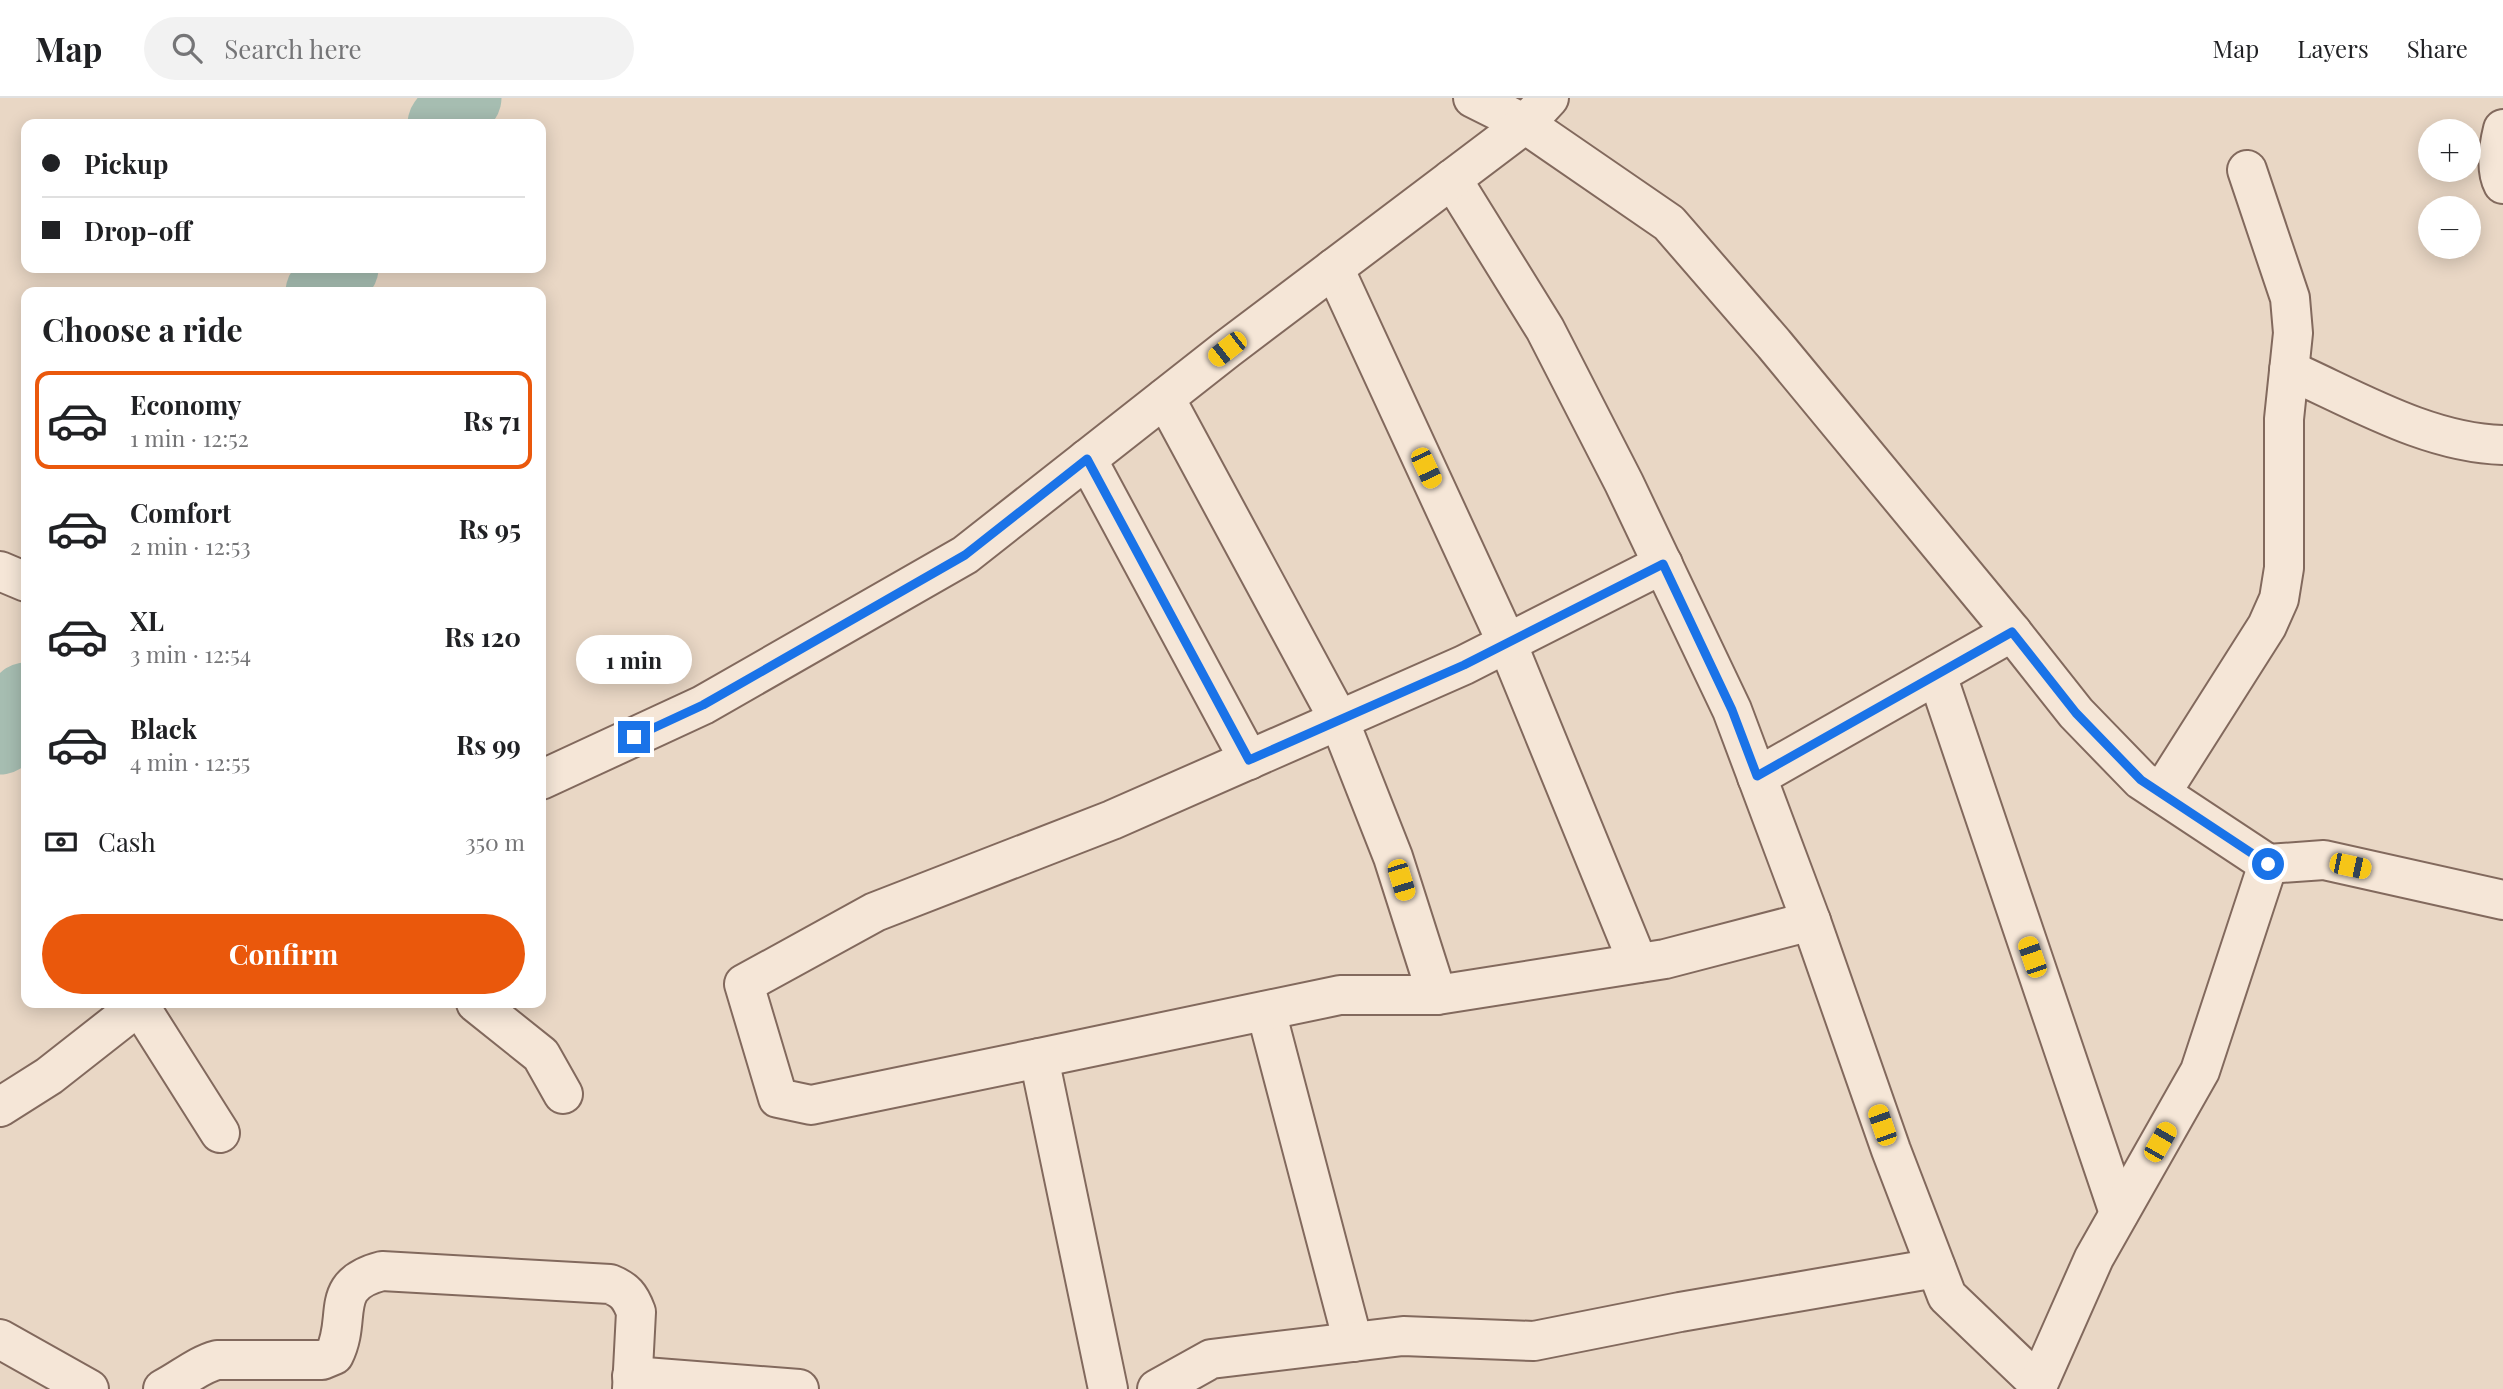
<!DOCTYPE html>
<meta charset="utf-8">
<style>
body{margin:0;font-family:"Playfair Display",serif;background:#f2f2f2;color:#202124;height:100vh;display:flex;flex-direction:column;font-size:26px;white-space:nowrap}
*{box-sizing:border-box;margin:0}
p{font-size:23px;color:#757577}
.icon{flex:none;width:38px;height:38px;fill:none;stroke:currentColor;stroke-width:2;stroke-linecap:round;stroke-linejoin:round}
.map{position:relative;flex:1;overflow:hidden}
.drawer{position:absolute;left:21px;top:189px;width:525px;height:721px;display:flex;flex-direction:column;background:#fff;border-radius:14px;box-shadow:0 4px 18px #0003}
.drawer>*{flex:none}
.banner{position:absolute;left:21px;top:21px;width:525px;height:154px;border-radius:14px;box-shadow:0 4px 18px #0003;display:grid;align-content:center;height:154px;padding:0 21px;background:#fff}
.tools{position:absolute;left:2418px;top:21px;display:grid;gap:14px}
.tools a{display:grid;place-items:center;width:63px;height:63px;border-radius:50%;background:#fff;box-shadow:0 4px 18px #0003;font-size:35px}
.end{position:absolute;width:32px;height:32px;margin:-16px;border:9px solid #1a73e8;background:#fff;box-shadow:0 0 0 4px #fff}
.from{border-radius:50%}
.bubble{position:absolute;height:49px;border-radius:24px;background:#fff;box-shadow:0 4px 18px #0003;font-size:23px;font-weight:700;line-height:49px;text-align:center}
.car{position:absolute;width:21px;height:42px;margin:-21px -10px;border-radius:9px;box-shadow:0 0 5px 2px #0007;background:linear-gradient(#f5c518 24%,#345 0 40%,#f5c518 0 76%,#345 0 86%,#f5c518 0)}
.banner b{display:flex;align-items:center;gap:24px;height:66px;font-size:26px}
.banner b+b{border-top:2px solid #e0e0e0}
.banner i{width:18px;height:18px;background:#202124}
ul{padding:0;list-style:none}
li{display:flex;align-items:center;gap:21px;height:98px;margin:0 14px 10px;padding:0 7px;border:4px solid transparent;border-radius:14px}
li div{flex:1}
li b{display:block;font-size:26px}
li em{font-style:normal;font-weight:700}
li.active{border-color:#ea580c}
li>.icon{width:63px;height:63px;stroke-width:1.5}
h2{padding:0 21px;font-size:32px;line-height:84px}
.pay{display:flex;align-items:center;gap:18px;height:77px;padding:0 21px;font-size:26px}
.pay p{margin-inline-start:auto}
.button{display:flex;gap:14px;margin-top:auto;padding:14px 21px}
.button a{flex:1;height:80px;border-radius:42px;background:#ea580c;color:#fff;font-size:28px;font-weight:700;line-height:80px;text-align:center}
header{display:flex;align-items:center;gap:42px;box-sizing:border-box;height:98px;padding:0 35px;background:#fff;border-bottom:2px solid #e0e0e0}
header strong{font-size:33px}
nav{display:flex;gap:38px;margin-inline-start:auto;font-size:24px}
.search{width:490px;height:63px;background:#f2f2f2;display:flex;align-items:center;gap:18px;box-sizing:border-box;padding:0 24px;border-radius:38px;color:#757577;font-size:26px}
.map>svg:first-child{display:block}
</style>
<header>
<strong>Map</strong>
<div class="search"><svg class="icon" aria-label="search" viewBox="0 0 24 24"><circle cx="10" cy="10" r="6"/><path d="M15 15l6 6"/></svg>Search here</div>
<nav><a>Map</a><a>Layers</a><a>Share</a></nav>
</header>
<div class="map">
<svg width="2503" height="1291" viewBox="0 0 2503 1291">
<rect width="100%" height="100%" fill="#e9d7c5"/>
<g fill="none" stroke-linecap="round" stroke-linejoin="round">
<g stroke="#a6bdb1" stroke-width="75">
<polyline points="445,26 464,0"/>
<polyline points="323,194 341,170"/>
<polyline points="0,639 26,602"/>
</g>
<defs>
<g id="minor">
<polyline points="1473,0 1525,26 1669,125 1774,246 2012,534 2076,615 2141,682 2268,766 2324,762 2503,802"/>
<path d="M2503,31C2499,47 2495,71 2503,86"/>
<polyline points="1452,81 1545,231 1624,385 1732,612 1811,823 1891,1052 1947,1198 2038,1285"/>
<polyline points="1334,170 1507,545 1638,865"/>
<path d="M2289,272C2356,302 2428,345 2503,347"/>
<polyline points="1165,300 1339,622 1393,759 1437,897"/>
<polyline points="1087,361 1249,662"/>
<polyline points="0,473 26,484"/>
<polyline points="1937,577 2119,1115"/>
<polyline points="1757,679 2012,534"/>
<polyline points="541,682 703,607 965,457 1227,251 1525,26 1549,0"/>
<polyline points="2161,695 2267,528 2279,501 2284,470 2284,321 2293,235 2290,200 2247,72"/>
<polyline points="476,905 541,957 563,996"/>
<polyline points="139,907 220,1035"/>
<polyline points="1266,913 1353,1244"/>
<polyline points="1039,960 1340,897 1437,897 1665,861 1811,823"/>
<polyline points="0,1009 49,978 142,905"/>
<polyline points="0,1241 89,1291"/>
<polyline points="632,1278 799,1291"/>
<path d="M163,1291C181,1282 198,1267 217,1262H322L334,1257C353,1219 327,1187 382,1173L610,1186C625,1192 630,1198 636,1214L632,1291"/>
<polyline points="1108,1291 1039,960 811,1007 778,1000 744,886 875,814 1112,722 1464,567 1663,466"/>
<polyline points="1157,1291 1211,1261 1403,1238 1534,1243 1680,1214 1936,1170"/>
<polyline points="2036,1291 2094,1160 2200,973 2268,766"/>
</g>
</defs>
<use href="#minor" stroke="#82695d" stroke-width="42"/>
<use href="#minor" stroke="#f5e6d7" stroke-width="38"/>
</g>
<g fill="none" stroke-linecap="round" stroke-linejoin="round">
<polyline stroke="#1a73e8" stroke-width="9" points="634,639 703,607 965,457 1087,361 1249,662 1464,567 1663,466 1732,612 1757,678 2012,534 2076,615 2141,682 2268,766"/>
</g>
</svg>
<div class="tools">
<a>+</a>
<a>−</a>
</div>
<i class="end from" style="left:2268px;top:766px"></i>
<i class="end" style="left:634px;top:639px"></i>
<div class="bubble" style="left:576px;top:537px;width:116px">1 min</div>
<i class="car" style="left:1227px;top:251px;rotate:232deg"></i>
<i class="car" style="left:1426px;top:370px;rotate:155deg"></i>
<i class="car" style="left:2350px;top:768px;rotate:102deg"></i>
<i class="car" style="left:1401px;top:782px;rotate:163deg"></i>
<i class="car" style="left:2032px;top:859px;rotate:341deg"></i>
<i class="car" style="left:1882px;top:1027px;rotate:341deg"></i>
<i class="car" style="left:2160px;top:1044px;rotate:30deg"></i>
<div class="banner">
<b><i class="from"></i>Pickup</b>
<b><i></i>Drop-off</b>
</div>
<section class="drawer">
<h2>Choose a ride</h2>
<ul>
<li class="active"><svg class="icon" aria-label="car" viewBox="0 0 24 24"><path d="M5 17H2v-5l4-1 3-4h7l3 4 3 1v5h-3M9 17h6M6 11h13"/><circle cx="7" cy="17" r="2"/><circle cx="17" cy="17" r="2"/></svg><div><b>Economy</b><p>1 min · 12:52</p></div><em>Rs 71</em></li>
<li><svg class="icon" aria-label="car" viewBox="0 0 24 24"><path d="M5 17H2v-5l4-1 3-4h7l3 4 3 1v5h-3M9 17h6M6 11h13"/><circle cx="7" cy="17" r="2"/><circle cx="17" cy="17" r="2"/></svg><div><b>Comfort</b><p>2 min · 12:53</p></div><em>Rs 95</em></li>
<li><svg class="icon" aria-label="car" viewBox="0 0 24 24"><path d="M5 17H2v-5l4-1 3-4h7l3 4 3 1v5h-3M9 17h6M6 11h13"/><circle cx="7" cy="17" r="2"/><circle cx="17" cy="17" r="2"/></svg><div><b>XL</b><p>3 min · 12:54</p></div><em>Rs 120</em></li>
<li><svg class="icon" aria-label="car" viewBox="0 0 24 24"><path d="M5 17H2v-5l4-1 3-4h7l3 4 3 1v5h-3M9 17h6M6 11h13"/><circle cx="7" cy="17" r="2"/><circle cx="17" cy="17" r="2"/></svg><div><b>Black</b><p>4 min · 12:55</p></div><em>Rs 99</em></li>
</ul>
<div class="pay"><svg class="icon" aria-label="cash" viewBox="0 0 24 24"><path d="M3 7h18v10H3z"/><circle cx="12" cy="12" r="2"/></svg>Cash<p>350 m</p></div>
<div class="button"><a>Confirm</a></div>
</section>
</div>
